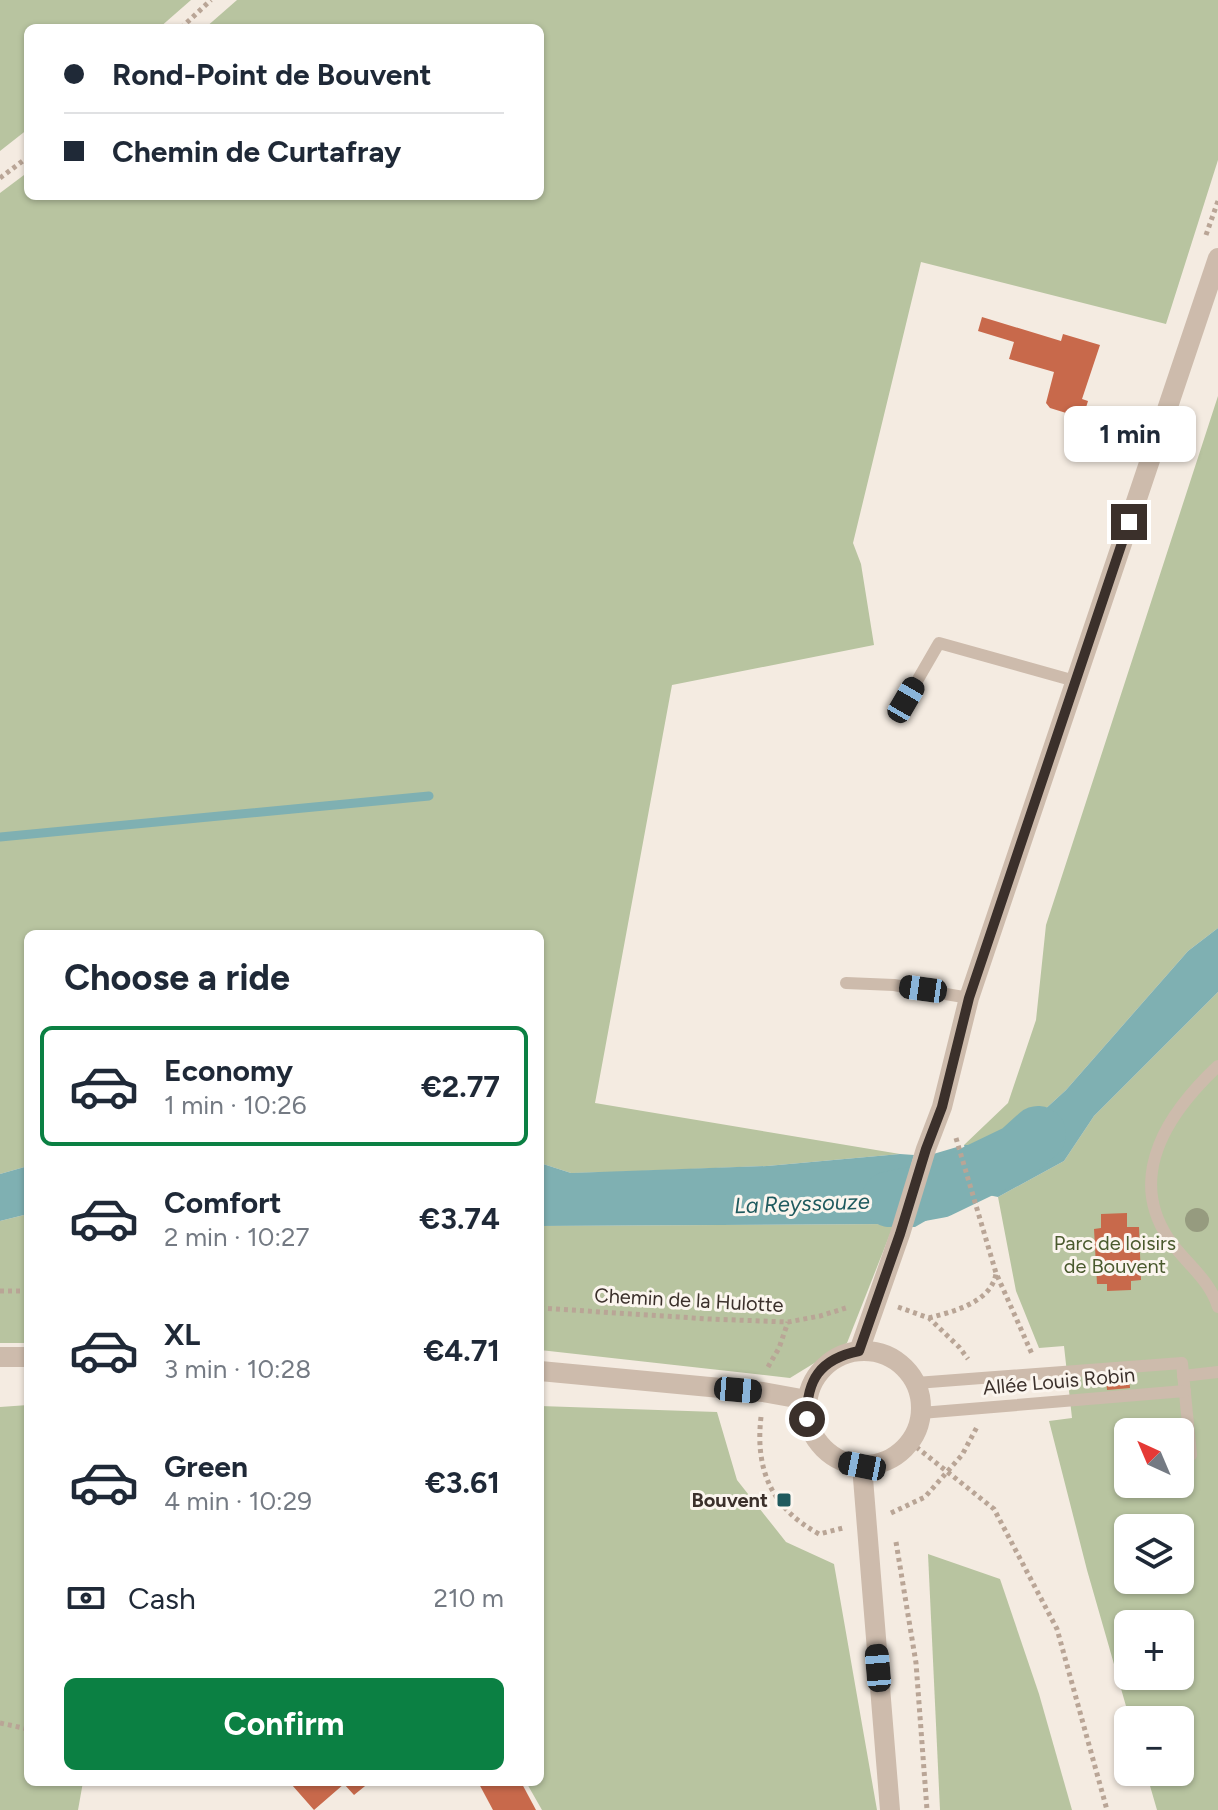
<!DOCTYPE html>
<meta charset="utf-8">
<style>
body{margin:0;font-family:Figtree,sans-serif;background:#f2f2f3;color:#1f2937;height:100vh;display:flex;flex-direction:column;font-size:30px;white-space:nowrap}
*{box-sizing:border-box;margin:0}
p{font-size:26px;color:#747a83}
.icon{flex:none;width:44px;height:44px;fill:none;stroke:currentColor;stroke-width:2;stroke-linecap:round;stroke-linejoin:round}
.map{position:relative;flex:1;overflow:hidden}
.side{position:absolute;left:24px;top:930px;width:520px;height:856px;display:flex;flex-direction:column;background:#fff;border-radius:12px;box-shadow:0 2px 6px #0004}
.side>*{flex:none}
.guide{position:absolute;left:24px;top:24px;width:520px;height:176px;border-radius:12px;box-shadow:0 2px 6px #0004;display:grid;align-content:center;height:176px;padding:0 40px;background:#fff}
.needle{width:52px;rotate:316deg}
.tools{position:absolute;left:1114px;top:1418px;display:grid;gap:16px}
.tools a{display:grid;place-items:center;width:80px;height:80px;border-radius:12px;background:#fff;box-shadow:0 2px 6px #0004;font-size:40px}
.end{position:absolute;width:36px;height:36px;margin:-18px;border:10px solid #3b302b;background:#fff;box-shadow:0 0 0 4px #fff}
.from{border-radius:50%}
.bubble{position:absolute;height:56px;border-radius:12px;background:#fff;box-shadow:0 2px 6px #0004;font-size:26px;font-weight:700;line-height:56px;text-align:center}
.car{position:absolute;width:24px;height:48px;margin:-24px -12px;border-radius:10px;box-shadow:0 0 6px 2px #0007;background:linear-gradient(#222 24%,#8ab4d8 0 40%,#222 0 76%,#8ab4d8 0 86%,#222 0)}
.guide b{display:flex;align-items:center;gap:28px;height:76px;font-size:30px}
.guide b+b{border-top:2px solid #e0e1e3}
.guide i{width:20px;height:20px;background:#1f2937}
ul{padding:0;list-style:none}
li{display:flex;align-items:center;gap:24px;height:120px;margin:0 16px 12px;padding:0 24px;border:4px solid transparent;border-radius:12px}
li div{flex:1}
li b{display:block;font-size:30px}
li em{font-style:normal;font-weight:700}
li.active{border-color:#0b8043}
li>.icon{width:72px;height:72px;stroke-width:1.5}
h2{padding:0 40px;font-size:36px;line-height:96px}
.pay{display:flex;align-items:center;gap:20px;height:88px;padding:0 40px;font-size:30px}
.pay p{margin-inline-start:auto}
.action{display:flex;gap:16px;margin-top:auto;padding:16px 40px}
.action a{flex:1;height:92px;border-radius:12px;background:#0b8043;color:#fff;font-size:32px;font-weight:700;line-height:92px;text-align:center}
.map>svg:first-child{display:block}
</style>
<div class="map">
<svg width="1218" height="1810" viewBox="0 0 1218 1810">
<rect width="100%" height="100%" fill="#f4ebe1"/>
<g fill="#b8c4a0" fill-rule="evenodd">
<polygon points="0,0 191,0 159,28 28,28 28,129 0,151"/>
<polygon points="237,0 1218,0 1218,160 1166,324 921,262 853,543 861,564 874,645 672,685 595,1103 900,1154 767,1166 618,1172 571,1173 540,1163 540,934 28,934 28,1166 0,1174 0,193 28,172 28,196 540,196 540,28 205,28"/>
<polygon points="1218,396 1218,928 1188,951 1066,1090 1007,1144 964,1145 1008,1103 1036,1020 1046,925"/>
<path d="M1218,992V1810H1157L1146,1772H1180V1720H1130L1087,1570L1049,1421L1072,1418L1064,1346L1039,1348L1016,1291L998,1197L1064,1161L1094,1116ZM1128,1432H1180V1484H1128ZM1128,1528H1180V1580H1128ZM1128,1624H1180V1676H1128Z"/>
<polygon points="28,1214 28,1343 0,1343 0,1221"/>
<polygon points="894,1224 847,1343 790,1378 540,1350 540,1226"/>
<polygon points="28,1405 28,1782 83,1782 78,1810 0,1810 0,1407"/>
<polygon points="540,1406 717,1412 737,1480 786,1542 834,1564 877,1810 542,1810 526,1782 540,1782"/>
<polygon points="928,1554 1000,1579 1039,1694 1072,1810 940,1810"/>
</g>
<g fill="#7fb0b2">
<polygon points="1218,928 1218,992 1094,1116 1064,1161 998,1197 978,1193 964,1145 1007,1144 1066,1090 1188,951"/>
<polygon points="957,1147 965,1198 915,1227 911,1227 930,1155"/>
<polygon points="900,1154 914,1155 894,1224 540,1226 540,1163 571,1173 767,1166"/>
<polygon points="28,1166 28,1214 0,1221 0,1174"/>
</g>
<g fill="none" stroke-linecap="round" stroke-linejoin="round">
<polyline stroke="#7fb0b2" stroke-width="9" points="0,837 429,796"/>
<polyline stroke="#7fb0b2" stroke-width="56" points="890,1199 939,1190 1018,1152 1038,1134"/>
</g>
<g fill="#c8694b">
<polygon points="982,317 1061,341 1063,334 1100,345 1082,399 1088,401 1084,414 1079,417 1050,408 1046,403 1054,372 1009,359 1014,342 978,331"/>
<polygon points="1127,1213 1127,1227 1139,1227 1141,1280 1131,1281 1131,1290 1107,1291 1107,1284 1097,1284 1094,1229 1101,1228 1101,1214"/>
<polygon points="1129,1377 1130,1388 1107,1390 1106,1379"/>
<polygon points="295,1782 370,1782 354,1795 344,1784 314,1810 292,1785"/>
<polygon points="478,1782 521,1782 536,1810 493,1810"/>
</g>
<g fill="none" stroke-linecap="round" stroke-linejoin="round">
<g stroke="#b9a596" stroke-width="5" stroke-dasharray="4 4" stroke-linecap="butt">
<polyline points="181,28 211,0"/>
<polyline points="0,178 28,157"/>
<polyline points="1206,235 1218,201"/>
<polyline points="956,1138 996,1273 1032,1354"/>
<polyline points="0,1291 28,1291"/>
<polyline points="898,1307 929,1318 959,1347 968,1359"/>
<polyline points="540,1308 709,1319 788,1322 820,1316 849,1307"/>
<path d="M929,1318C954,1311 990,1303 996,1274"/>
<polyline points="768,1367 779,1348 788,1322"/>
<path d="M761,1417C755,1469 771,1508 819,1534L843,1528"/>
<polyline points="910,1442 994,1509 1057,1629 1107,1810"/>
<polyline points="891,1513 925,1497 962,1455 977,1427"/>
<polyline points="896,1542 916,1663 927,1810"/>
<polyline points="0,1723 28,1729"/>
</g>
<g stroke="#cdbbac" stroke-width="12">
<polyline points="906,700 939,643 1075,681"/>
<polyline points="846,983 894,985 969,998"/>
<path d="M1218,1066C1170,1111 1126,1174 1168,1238C1184,1262 1209,1278 1218,1307"/>
<polyline points="1183,1376 1218,1372"/>
<polyline points="916,1383 1182,1363 1191,1455"/>
<polyline points="921,1413 1185,1391"/>
</g>
<g stroke="#cdbbac" stroke-width="20">
<circle cx="864" cy="1408" r="57"/>
<polyline points="859,1351 900,1234 926,1149 942,1107 969,998 1218,258"/>
<polyline points="0,1357 28,1357"/>
<polyline points="540,1371 763,1392 807,1400"/>
<polyline points="862,1466 890,1810"/>
</g>
</g>
<circle fill="#969b7f" cx="1197" cy="1220" r="12"/>
<g fill="none" stroke-linecap="round" stroke-linejoin="round">
<path stroke="#3b302b" stroke-width="10" d="M807,1419C806,1380 820,1359 859,1351L900,1234L926,1149L942,1107L969,998L1129,522"/>
</g>
<rect fill="#1f5a5e" stroke="#fbf5ee" stroke-width="3" x="776" y="1492" width="16" height="16" rx="4"/>
<g text-anchor="middle" stroke-width="6" stroke-linejoin="round" paint-order="stroke">
<g font-size="20" fill="#4a5a2e" stroke="#fbf5ee">
<text x="1115" y="1250">Parc de loisirs<tspan x="1115" dy="23">de Bouvent</tspan></text>
</g>
<g font-size="20" fill="#3b302b" stroke="#fbf5ee">
<text transform="translate(689 1300) rotate(3)" y="7">Chemin de la Hulotte</text>
<text transform="translate(1059 1381) rotate(-5)" y="7">Allée Louis Robin</text>
</g>
<g font-size="20" font-weight="bold" fill="#3b302b" stroke="#fbf5ee" text-anchor="end">
<text x="768" y="1507">Bouvent</text>
</g>
<g font-size="22" font-style="italic" fill="#1f5a5e" stroke="#fbf5ee">
<text transform="translate(802 1203) rotate(-2)" y="8">La Reyssouze</text>
</g>
</g>
</svg>
<div class="tools">
<a><svg class="needle" viewBox="-14 -14 28 28"><path d="M0-13l5 13h-10z" fill="#e53935"/><path d="M0 13l5-13h-10z" fill="#747a83"/></svg></a>
<a><svg class="icon" aria-label="layers" viewBox="0 0 24 24"><path d="M12 4l9 5-9 5-9-5zM3 14l9 5 9-5"/></svg></a>
<a>+</a>
<a>−</a>
</div>
<i class="end from" style="left:807px;top:1419px"></i>
<i class="end" style="left:1129px;top:522px"></i>
<div class="bubble" style="left:1064px;top:406px;width:132px">1 min</div>
<i class="car" style="left:906px;top:700px;rotate:30deg"></i>
<i class="car" style="left:923px;top:989px;rotate:278deg"></i>
<i class="car" style="left:738px;top:1390px;rotate:95deg"></i>
<i class="car" style="left:862px;top:1466px;rotate:281deg"></i>
<i class="car" style="left:878px;top:1668px;rotate:355deg"></i>
<div class="guide">
<b><i class="from"></i>Rond-Point de Bouvent</b>
<b><i></i>Chemin de Curtafray</b>
</div>
<section class="side">
<h2>Choose a ride</h2>
<ul>
<li class="active"><svg class="icon" aria-label="car" viewBox="0 0 24 24"><path d="M5 17H2v-5l4-1 3-4h7l3 4 3 1v5h-3M9 17h6M6 11h13"/><circle cx="7" cy="17" r="2"/><circle cx="17" cy="17" r="2"/></svg><div><b>Economy</b><p>1 min · 10:26</p></div><em>€2.77</em></li>
<li><svg class="icon" aria-label="car" viewBox="0 0 24 24"><path d="M5 17H2v-5l4-1 3-4h7l3 4 3 1v5h-3M9 17h6M6 11h13"/><circle cx="7" cy="17" r="2"/><circle cx="17" cy="17" r="2"/></svg><div><b>Comfort</b><p>2 min · 10:27</p></div><em>€3.74</em></li>
<li><svg class="icon" aria-label="car" viewBox="0 0 24 24"><path d="M5 17H2v-5l4-1 3-4h7l3 4 3 1v5h-3M9 17h6M6 11h13"/><circle cx="7" cy="17" r="2"/><circle cx="17" cy="17" r="2"/></svg><div><b>XL</b><p>3 min · 10:28</p></div><em>€4.71</em></li>
<li><svg class="icon" aria-label="car" viewBox="0 0 24 24"><path d="M5 17H2v-5l4-1 3-4h7l3 4 3 1v5h-3M9 17h6M6 11h13"/><circle cx="7" cy="17" r="2"/><circle cx="17" cy="17" r="2"/></svg><div><b>Green</b><p>4 min · 10:29</p></div><em>€3.61</em></li>
</ul>
<div class="pay"><svg class="icon" aria-label="cash" viewBox="0 0 24 24"><path d="M3 7h18v10H3z"/><circle cx="12" cy="12" r="2"/></svg>Cash<p>210 m</p></div>
<div class="action"><a>Confirm</a></div>
</section>
</div>
